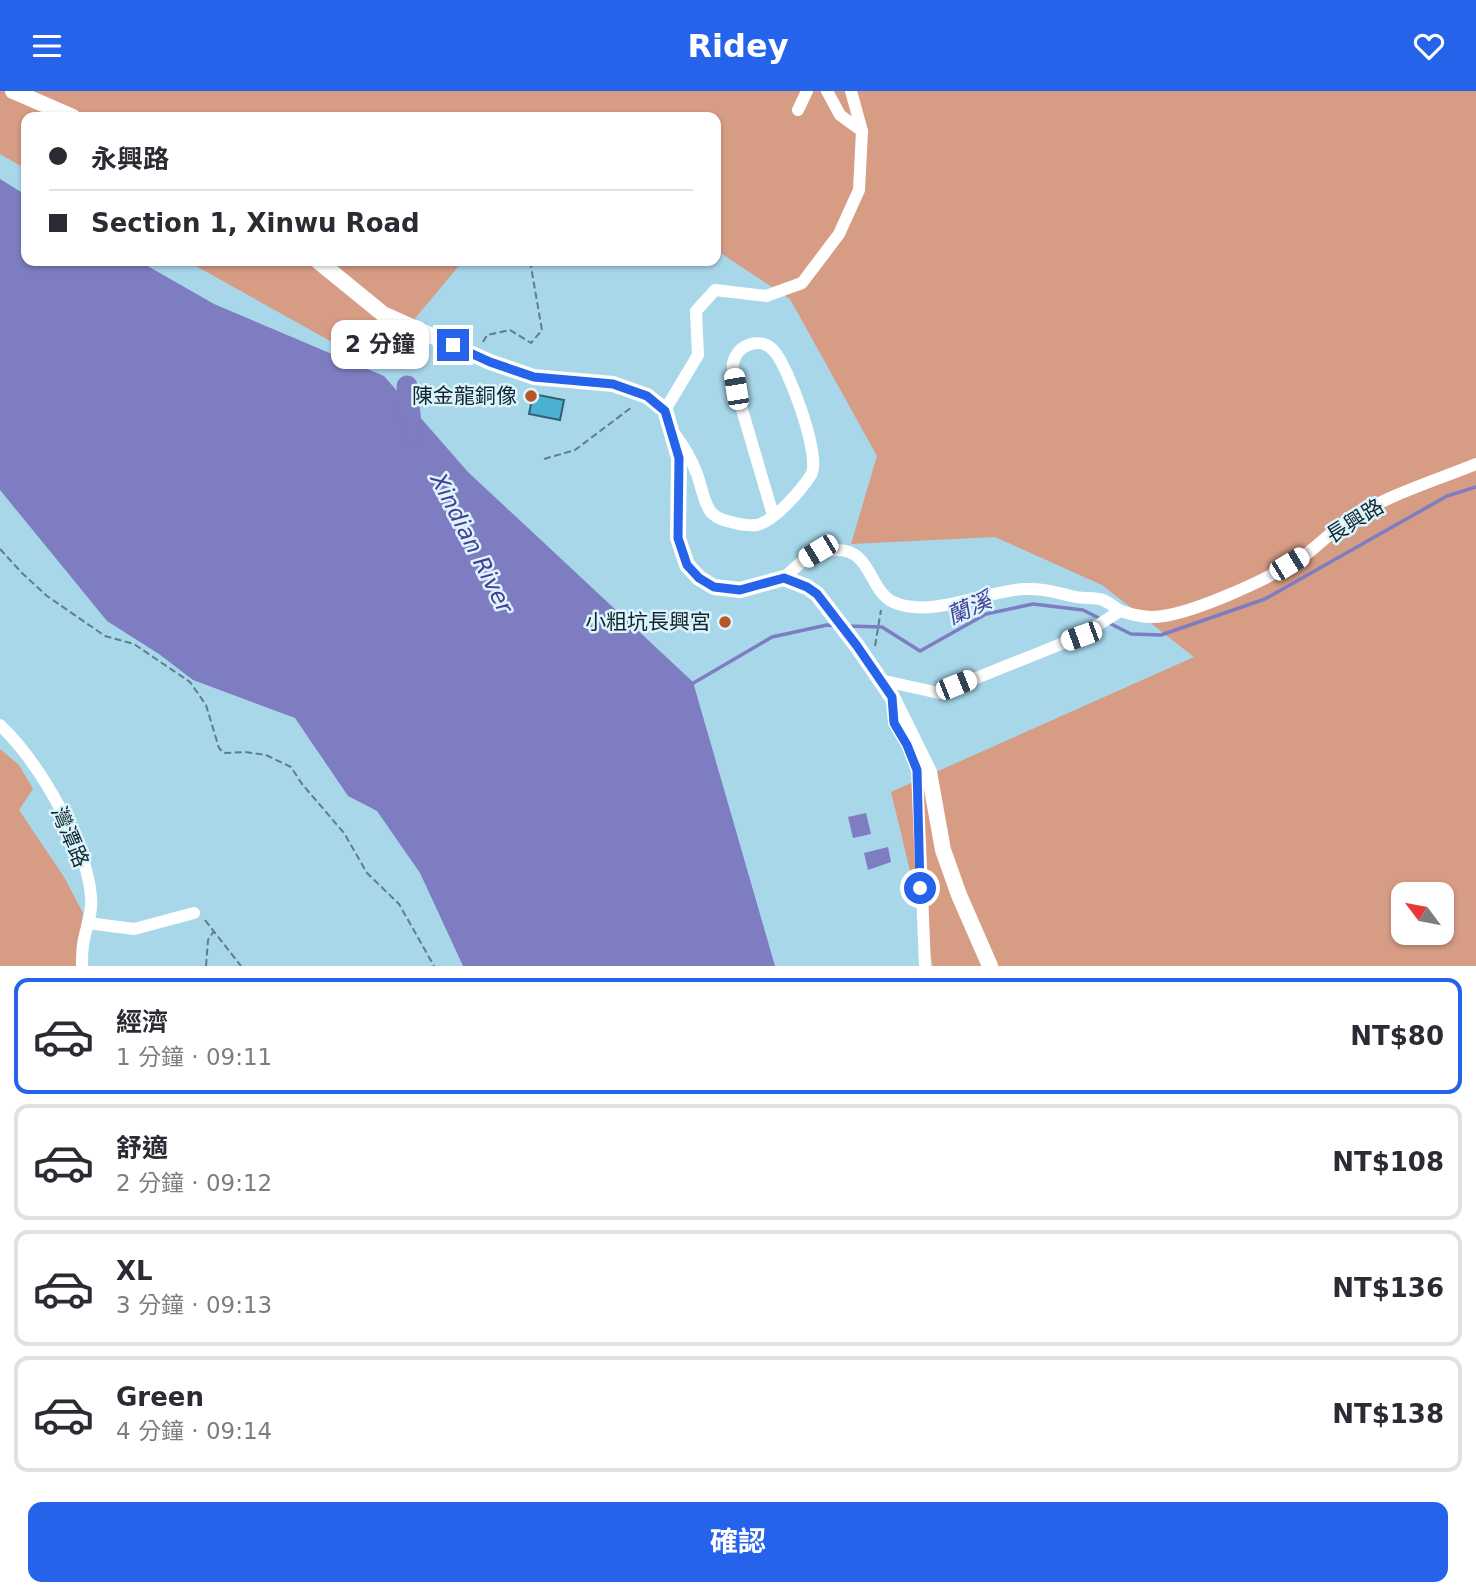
<!DOCTYPE html>
<html lang="zh-TW">
<meta charset="utf-8">
<style>
body{margin:0;font-family:"DejaVu Sans","Noto Sans TC",sans-serif;background:#f2f2f3;color:#2b2b33;height:100vh;display:flex;flex-direction:column;font-size:26px;white-space:nowrap}
*{box-sizing:border-box;margin:0}
p{font-size:23px;color:#7c7c81}
.icon{flex:none;width:38px;height:38px;fill:none;stroke:currentColor;stroke-width:2;stroke-linecap:round;stroke-linejoin:round}
.map{position:relative;height:875px;overflow:hidden}
.drawer{display:flex;flex-direction:column;background:#fff;flex:1}
.drawer>*{flex:none}
.banner{position:absolute;left:21px;top:21px;width:700px;height:154px;border-radius:14px;box-shadow:0 2px 5px #0004;display:grid;align-content:center;height:154px;padding:0 28px;background:#fff}
.needle{width:46px;rotate:302deg}
.tools{position:absolute;left:1391px;top:791px;display:grid;gap:14px}
.tools a{display:grid;place-items:center;width:63px;height:63px;border-radius:14px;background:#fff;box-shadow:0 2px 5px #0004;font-size:35px}
.end{position:absolute;width:32px;height:32px;margin:-16px;border:9px solid #2563eb;background:#fff;box-shadow:0 0 0 4px #fff}
.from{border-radius:50%}
.bubble{position:absolute;height:49px;border-radius:14px;background:#fff;box-shadow:0 2px 5px #0004;font-size:23px;font-weight:700;line-height:49px;text-align:center}
.car{position:absolute;width:21px;height:42px;margin:-21px -10px;border-radius:9px;box-shadow:0 0 5px 2px #0007;background:linear-gradient(#fff 24%,#345 0 40%,#fff 0 76%,#345 0 86%,#fff 0)}
.banner b{display:flex;align-items:center;gap:24px;height:66px;font-size:26px}
.banner b+b{border-top:2px solid #e1e1e2}
.banner i{width:18px;height:18px;background:#2b2b33}
ul{padding:12px 0 0;list-style:none}
li{display:flex;align-items:center;gap:21px;height:116px;margin:0 14px 10px;padding:0 14px;border:4px solid #e1e1e2;border-radius:14px}
li div{flex:1}
li b{display:block;font-size:26px}
li em{font-style:normal;font-weight:700}
li.on{border-color:#2563eb}
li>.icon{width:63px;height:63px;stroke-width:1.5}
.action{display:flex;gap:14px;margin-top:auto;padding:14px 28px}
.action a{flex:1;height:80px;border-radius:14px;background:#2563eb;color:#fff;font-size:28px;font-weight:700;line-height:80px;text-align:center}
header{display:flex;justify-content:space-between;align-items:center;height:91px;padding:0 28px;background:#2563eb;color:#fff;font-size:32px;font-weight:700}
.map>svg:first-child{display:block}
</style>
<header><svg class="icon" aria-label="menu" viewBox="0 0 24 24"><path d="M4 6h16M4 12h16M4 18h16"/></svg>Ridey<svg class="icon" aria-label="heart" viewBox="0 0 24 24"><path d="M12 20l-8-8c-3-5 5-10 8-4 3-6 11-1 8 4z"/></svg></header>
<div class="map">
<svg width="1476" height="875" viewBox="0 0 1476 875">
<rect width="100%" height="100%" fill="#a8d7ea"/>
<g fill="#d69c84" fill-rule="evenodd">
<path d="M0,0H1476V875H933L891,701L1194,566L1102,494L995,446L851,453L877,365L790,208L716,159V26H26V78L0,63ZM1404,803H1442V842H1404Z"/>
<polygon points="187,170 463,170 375,275"/>
<polygon points="0,658 19,674 33,698 19,719 64,786 83,822 76,875 0,875"/>
</g>
<g fill="#7e7dc2">
<polygon points="0,88 26,104 26,170 139,170 214,213 384,285 468,381 693,591 775,875 463,875 420,782 377,720 348,705 295,627 193,589 159,563 107,530 0,399"/>
<polygon points="866,722 871,743 853,747 848,726"/>
<polygon points="888,756 891,771 868,779 864,762"/>
</g>
<g fill="none" stroke-linecap="round" stroke-linejoin="round">
<g stroke="#7e7dc2" stroke-width="3.5">
<polyline points="1109,532 1131,543 1161,544 1265,508 1447,405 1476,396"/>
<polyline points="847,535 882,536 920,560 986,523 1033,513 1083,519 1103,529"/>
<polyline points="690,594 772,546 827,534 836,535"/>
</g>
<polyline stroke="#7e7dc2" stroke-width="21" points="407,295 412,342"/>
</g>
<polygon fill="#4cb0d1" stroke="#346171" stroke-width="2" points="533,303 564,309 560,329 529,323"/>
<g fill="none" stroke-linecap="round" stroke-linejoin="round">
<g stroke="#5d7e8b" stroke-width="2" stroke-dasharray="7 3.5" stroke-linecap="butt">
<polyline points="483,251 487,244 510,239 531,252 542,239 530,170"/>
<polyline points="544,368 575,359 632,316"/>
<polyline points="0,458 22,482 47,505 105,545 134,553 190,591 206,614 219,657 224,662 245,661 266,664 291,676 302,693 344,742 367,782 399,813 434,875"/>
<polyline points="875,555 881,519"/>
<polyline points="205,829 241,875"/>
<polyline points="206,875 208,849 214,840"/>
</g>
<g stroke="#fff" stroke-width="12">
<polyline points="827,0 840,24 862,40"/>
<polyline points="798,19 807,0"/>
<polyline points="665,319 698,264 696,220 715,199 766,205 802,192 839,143 859,99 862,40 851,0"/>
<path d="M673,341C683,354 691,367 697,383C701,394 703,408 709,418C713,426 722,429 731,431C738,433 749,435 757,434C775,430 801,399 811,384C822,366 788,275 774,260C761,245 737,253 733,272C732,280 735,290 736,298L773,424"/>
<path d="M784,487C802,470 812,459 838,459C871,459 869,499 893,511C931,528 985,500 1024,498C1043,497 1058,502 1076,506C1085,508 1095,506 1103,509C1109,511 1115,517 1121,520C1130,523 1143,526 1152,526C1188,526 1273,486 1304,465C1320,453 1333,439 1350,428C1388,404 1434,390 1476,373"/>
<polyline points="880,589 939,602 1081,545 1120,520"/>
<polyline points="892,610 894,632 907,654 917,679 925,875"/>
<path d="M0,634C38,670 87,753 91,806C93,822 85,838 83,854C82,861 82,868 82,875"/>
<polyline points="88,832 134,838 194,822"/>
</g>
<g stroke="#fff" stroke-width="16">
<polyline points="13,0 73,26"/>
<polyline points="318,170 383,223 490,271 534,286 613,293 647,305 665,319 679,367 678,447 687,474 699,487 714,496 740,499 784,487 807,496 817,503 857,555 892,606 929,681 943,759 959,804 990,875"/>
</g>
</g>
<g fill="none" stroke-linecap="round" stroke-linejoin="round">
<polyline stroke="#2563eb" stroke-width="9" points="453,254 490,271 534,286 613,293 647,305 665,320 679,367 678,447 687,474 699,487 714,496 740,499 784,487 807,496 817,503 857,555 892,606 894,632 907,654 917,679 920,797"/>
</g>
<g fill="#b95424" stroke="#dcf4fd" stroke-width="2.5">
<circle cx="531" cy="305" r="7"/>
<circle cx="725" cy="531" r="7"/>
</g>
<g text-anchor="middle" stroke-width="5" stroke-linejoin="round" paint-order="stroke">
<g font-size="21" fill="#13262d" stroke="#dcf4fd" text-anchor="end">
<text x="517" y="312">陳金龍銅像</text>
<text x="711" y="538">小粗坑長興宮</text>
</g>
<g font-size="21" fill="#13262d" stroke="#dcf4fd">
<text transform="translate(1355 430) rotate(-32)" y="7">長興路</text>
<text transform="translate(70 746) rotate(67)" y="7">灣潭路</text>
</g>
<g font-size="23" font-style="italic" fill="#463d92" stroke="#dcf4fd">
<text transform="translate(472 452) rotate(63)" y="8">Xindian River</text>
<text transform="translate(969 517) rotate(-24)" y="8">蘭溪</text>
</g>
</g>
</svg>
<div class="tools">
<a><svg class="needle" viewBox="-14 -14 28 28"><path d="M0-13l5 13h-10z" fill="#e53935"/><path d="M0 13l5-13h-10z" fill="#7c7c81"/></svg></a>
</div>
<i class="end from" style="left:920px;top:797px"></i>
<i class="end" style="left:453px;top:254px"></i>
<div class="bubble" style="left:331px;top:229px;width:98px">2 分鐘</div>
<i class="car" style="left:736px;top:298px;rotate:351deg"></i>
<i class="car" style="left:818px;top:460px;rotate:239deg"></i>
<i class="car" style="left:1289px;top:473px;rotate:59deg"></i>
<i class="car" style="left:1081px;top:545px;rotate:250deg"></i>
<i class="car" style="left:956px;top:594px;rotate:68deg"></i>
<div class="banner">
<b><i class="from"></i>永興路</b>
<b><i></i>Section 1, Xinwu Road</b>
</div>
</div>
<section class="drawer">
<ul>
<li class="on"><svg class="icon" aria-label="car" viewBox="0 0 24 24"><path d="M5 17H2v-5l4-1 3-4h7l3 4 3 1v5h-3M9 17h6M6 11h13"/><circle cx="7" cy="17" r="2"/><circle cx="17" cy="17" r="2"/></svg><div><b>經濟</b><p>1 分鐘 · 09:11</p></div><em>NT$80</em></li>
<li><svg class="icon" aria-label="car" viewBox="0 0 24 24"><path d="M5 17H2v-5l4-1 3-4h7l3 4 3 1v5h-3M9 17h6M6 11h13"/><circle cx="7" cy="17" r="2"/><circle cx="17" cy="17" r="2"/></svg><div><b>舒適</b><p>2 分鐘 · 09:12</p></div><em>NT$108</em></li>
<li><svg class="icon" aria-label="car" viewBox="0 0 24 24"><path d="M5 17H2v-5l4-1 3-4h7l3 4 3 1v5h-3M9 17h6M6 11h13"/><circle cx="7" cy="17" r="2"/><circle cx="17" cy="17" r="2"/></svg><div><b>XL</b><p>3 分鐘 · 09:13</p></div><em>NT$136</em></li>
<li><svg class="icon" aria-label="car" viewBox="0 0 24 24"><path d="M5 17H2v-5l4-1 3-4h7l3 4 3 1v5h-3M9 17h6M6 11h13"/><circle cx="7" cy="17" r="2"/><circle cx="17" cy="17" r="2"/></svg><div><b>Green</b><p>4 分鐘 · 09:14</p></div><em>NT$138</em></li>
</ul>
<div class="action"><a>確認</a></div>
</section>
